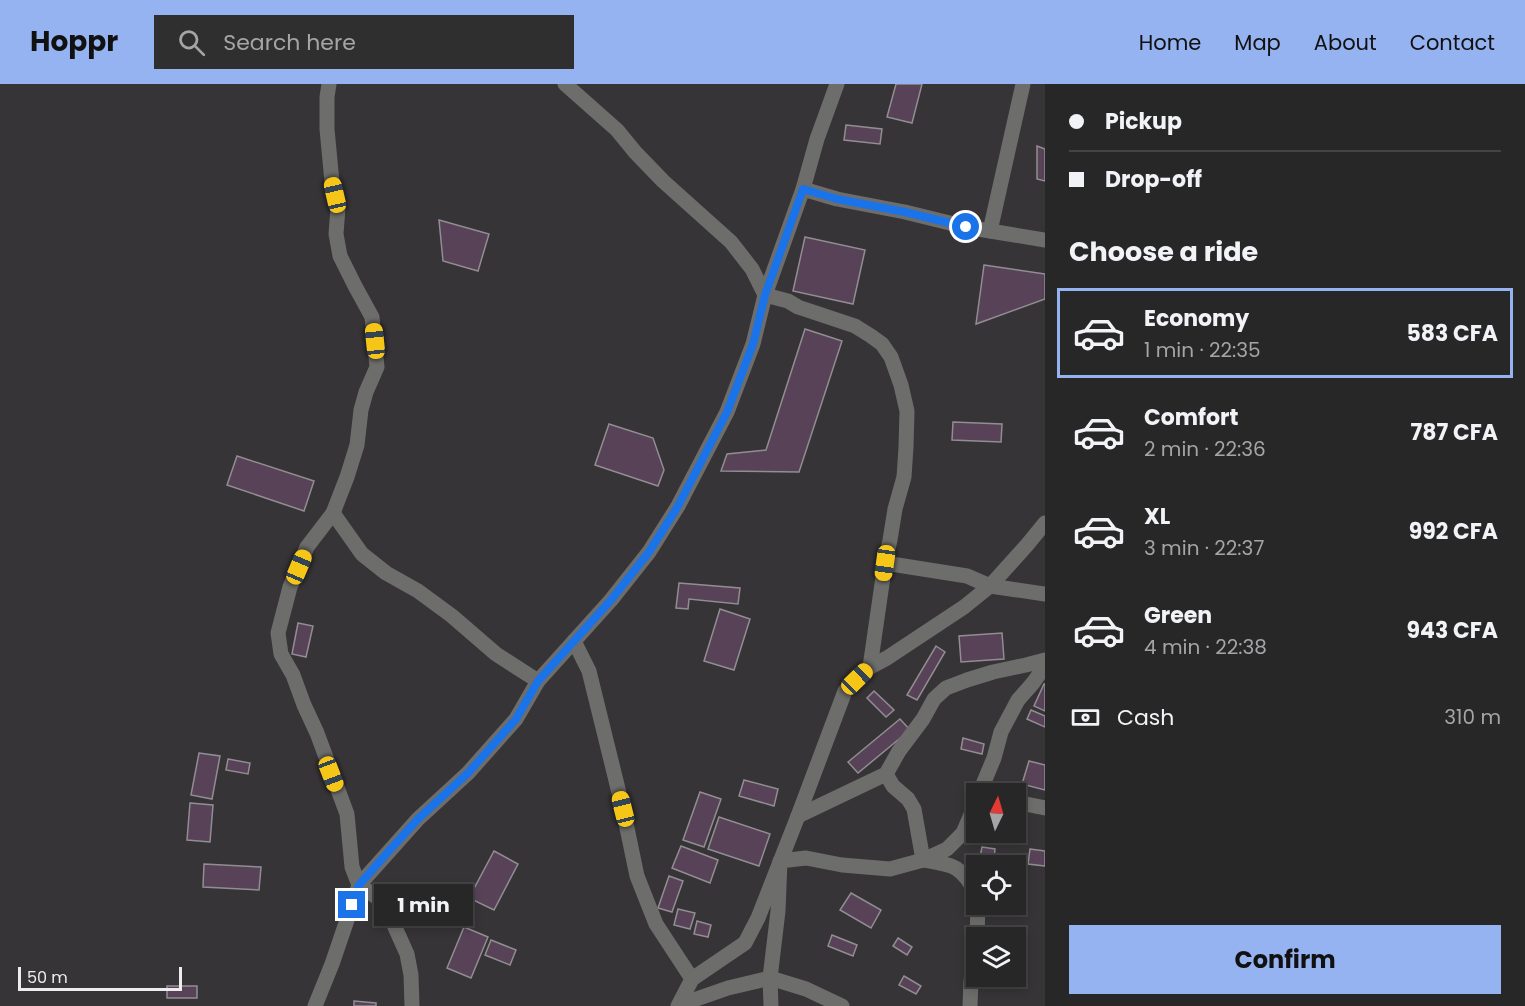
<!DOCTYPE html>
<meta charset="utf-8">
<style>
body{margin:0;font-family:Poppins,sans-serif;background:#302f30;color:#f1f3f6;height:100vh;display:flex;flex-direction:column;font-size:22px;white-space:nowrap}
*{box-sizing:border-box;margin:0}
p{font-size:20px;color:#a5a5a8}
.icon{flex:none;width:33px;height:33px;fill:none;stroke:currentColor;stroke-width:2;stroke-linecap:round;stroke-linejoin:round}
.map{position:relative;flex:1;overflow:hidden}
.drawer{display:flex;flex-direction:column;background:#282728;width:480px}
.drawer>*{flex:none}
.hud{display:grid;align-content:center;height:132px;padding:0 24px;background:#282728}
.needle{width:39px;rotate:5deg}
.fabs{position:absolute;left:966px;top:699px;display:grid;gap:12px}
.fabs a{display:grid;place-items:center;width:60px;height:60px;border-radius:0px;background:#282728;box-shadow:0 3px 9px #0003,0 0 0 2px #444445;font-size:30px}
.scale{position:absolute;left:18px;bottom:15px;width:164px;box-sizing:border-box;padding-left:6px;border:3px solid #eeecee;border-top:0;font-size:16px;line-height:21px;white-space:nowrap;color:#eeecee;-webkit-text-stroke:4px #363436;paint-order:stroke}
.end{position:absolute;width:27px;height:27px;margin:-14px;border:8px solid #1a73e8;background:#fff;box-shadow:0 0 0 3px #fff}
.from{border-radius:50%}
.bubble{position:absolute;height:42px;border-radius:0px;background:#282728;box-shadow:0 3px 9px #0003,0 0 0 2px #444445;font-size:20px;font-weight:700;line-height:42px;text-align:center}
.car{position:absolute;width:18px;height:36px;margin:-18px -9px;border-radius:8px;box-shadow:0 0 4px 2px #0007;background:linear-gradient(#f5c518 24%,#345 0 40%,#f5c518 0 76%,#345 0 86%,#f5c518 0)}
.hud b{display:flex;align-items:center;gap:21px;height:57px;font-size:22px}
.hud b+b{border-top:2px solid #444445}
.hud i{width:15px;height:15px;background:#f1f3f6}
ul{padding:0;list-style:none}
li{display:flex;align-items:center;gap:18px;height:90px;margin:0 12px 9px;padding:0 12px;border:3px solid transparent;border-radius:0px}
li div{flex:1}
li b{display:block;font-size:22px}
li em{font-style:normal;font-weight:700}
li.active{border-color:#95b2f1}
li>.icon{width:54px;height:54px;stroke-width:1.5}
h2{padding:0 24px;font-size:27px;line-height:72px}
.pay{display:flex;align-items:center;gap:15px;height:66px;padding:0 24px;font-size:22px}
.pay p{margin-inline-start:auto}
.action{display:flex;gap:12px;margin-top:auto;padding:12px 24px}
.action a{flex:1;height:69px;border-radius:0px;background:#95b2f1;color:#111;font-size:24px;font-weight:700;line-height:69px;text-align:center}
header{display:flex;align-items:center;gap:36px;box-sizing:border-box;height:84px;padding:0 30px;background:#95b2f1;color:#111}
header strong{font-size:28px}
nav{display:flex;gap:33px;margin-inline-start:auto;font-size:21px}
.search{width:420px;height:54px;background:#302f30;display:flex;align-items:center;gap:15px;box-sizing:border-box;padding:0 21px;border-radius:0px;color:#a5a5a8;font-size:22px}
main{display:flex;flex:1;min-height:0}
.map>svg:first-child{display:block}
</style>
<header>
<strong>Hoppr</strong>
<div class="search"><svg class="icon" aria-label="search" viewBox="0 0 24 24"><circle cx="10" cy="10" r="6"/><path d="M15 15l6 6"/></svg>Search here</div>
<nav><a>Home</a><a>Map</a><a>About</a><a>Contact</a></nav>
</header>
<main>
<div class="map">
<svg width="1045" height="922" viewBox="0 0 1045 922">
<rect width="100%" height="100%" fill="#363436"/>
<g fill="#574257" stroke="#918e91" stroke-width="1.5">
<polygon points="896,0 922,0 912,39 887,33"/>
<polygon points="846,41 882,45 880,60 844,56"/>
<polygon points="1037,62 1045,65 1045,97 1037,95"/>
<polygon points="439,136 489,150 478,187 443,177"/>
<polygon points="805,153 865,166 853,220 793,207"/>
<polygon points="984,181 1045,190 1045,215 976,240"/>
<polygon points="805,245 842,257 799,388 721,387 727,370 766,366"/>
<polygon points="953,338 1002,340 1001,358 952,356"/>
<polygon points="609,340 653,354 664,386 658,402 595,381"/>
<polygon points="237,372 314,397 304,427 227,401"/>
<polygon points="679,499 740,504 738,520 689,515 688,525 676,524"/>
<polygon points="720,525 750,535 734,586 704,577"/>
<polygon points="298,539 313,542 306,573 292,570"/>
<polygon points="1002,549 1004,575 961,578 959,552"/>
<polygon points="936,562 945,568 917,616 907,611"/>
<polygon points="1044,600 1045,600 1045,627 1034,622"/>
<polygon points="874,607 894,626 886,633 867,614"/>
<polygon points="1031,626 1045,632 1045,643 1027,635"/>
<polygon points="900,635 910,646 858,689 848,678"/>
<polygon points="963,654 984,660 982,670 961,665"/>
<polygon points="199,669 220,672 212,715 191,711"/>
<polygon points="228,675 250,679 248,690 226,686"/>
<polygon points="1029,677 1045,681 1045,706 1022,700"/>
<polygon points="744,696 778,705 774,722 739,712"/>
<polygon points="700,708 721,715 704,763 683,756"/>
<polygon points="190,719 213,721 210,758 187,756"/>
<polygon points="719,733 770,750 759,782 708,765"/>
<polygon points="681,762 718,776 710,799 672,784"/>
<polygon points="982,763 995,765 994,775 980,773"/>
<polygon points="1030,765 1045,767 1045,782 1028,780"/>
<polygon points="494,767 518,780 494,826 469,814"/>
<polygon points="204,780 261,783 259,806 203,803"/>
<polygon points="669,792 683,797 672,828 658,824"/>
<polygon points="851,809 881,826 871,844 840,826"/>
<polygon points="678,825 695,829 690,845 674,841"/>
<polygon points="697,837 711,841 708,853 694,850"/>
<polygon points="464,843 488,853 471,894 447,884"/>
<polygon points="832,851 857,861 853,872 828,862"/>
<polygon points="898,854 912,863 907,871 893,862"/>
<polygon points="491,856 516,866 510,881 485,871"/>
<polygon points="904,892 921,902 916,910 899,901"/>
<rect x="167" y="902" width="30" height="12"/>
<polygon points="354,917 376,919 376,922 354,922"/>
</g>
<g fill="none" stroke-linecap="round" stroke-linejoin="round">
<g stroke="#6d6d6b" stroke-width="15">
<polyline points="329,0 327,13 327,45 332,98 338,124 336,150 340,172 355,202 372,233 377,283 366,308 361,326 357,361 347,393 333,429 307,463 290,503 278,549 281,570 293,591 304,621 317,649 347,730 352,783 359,801 375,812 385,821 407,870 411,891 412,922"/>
<polyline points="565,0 617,46 635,68 663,97 731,158 752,185 765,211 788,217 798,223 855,242 871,252 882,260 891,273 901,301 907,327 906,363 904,393 895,425 890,456 885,479 870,583"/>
<polyline points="803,105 837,115 905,128 966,143 1045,156"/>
<polyline points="990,147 1023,0"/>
<polyline points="333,429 362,470 386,489 418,507 452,532 496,570 538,597"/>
<polyline points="885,479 967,492 990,502 1045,510"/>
<polyline points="574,557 589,587 623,725 637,792 656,840 692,895"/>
<path d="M886,690L893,702L908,715L914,725L923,776C953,781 961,781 976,809"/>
<polyline points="979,710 994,674 1001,648 1018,616 1033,599 1045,582"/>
<polyline points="1016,718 1045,724"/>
<polyline points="798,732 886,690 899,667 923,635 934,615 946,604 967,596 993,588 1026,581 1045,576"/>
<polyline points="977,854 978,820"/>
<polyline points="679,921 728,904 770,894 806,905 842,922"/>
<polyline points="315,922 332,880 359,801 418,735 468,689 516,635 538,597 611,516 649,468 678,422 727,328 753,260 765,211 803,105 817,55 837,0"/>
<polyline points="678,922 692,895 745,859 758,834 798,732 845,607 870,583 887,574 964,523 990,502 1027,461 1045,439"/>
<polyline points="771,922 770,894 778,827 780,777 806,774 842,781 890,785 923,776 947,765 963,749 976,719"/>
<polyline points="970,922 971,897 976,866"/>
</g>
</g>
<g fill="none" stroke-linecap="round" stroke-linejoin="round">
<polyline stroke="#1a73e8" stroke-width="8" points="352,821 359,801 388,768 418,735 468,689 516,635 538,597 611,516 649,468 678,422 727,328 753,260 765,211 803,105 837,115 905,128 966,143"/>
</g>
</svg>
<div class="fabs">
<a><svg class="needle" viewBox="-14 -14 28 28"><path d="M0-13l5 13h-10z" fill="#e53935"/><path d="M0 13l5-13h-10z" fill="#a5a5a8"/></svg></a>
<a><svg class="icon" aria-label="locate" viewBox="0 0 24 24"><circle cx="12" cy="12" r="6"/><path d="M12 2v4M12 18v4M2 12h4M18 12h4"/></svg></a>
<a><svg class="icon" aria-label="layers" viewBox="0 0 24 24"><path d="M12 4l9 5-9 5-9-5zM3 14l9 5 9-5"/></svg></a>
</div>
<div class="scale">50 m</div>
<i class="end from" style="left:966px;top:143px"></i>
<i class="end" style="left:352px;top:821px"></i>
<div class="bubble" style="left:374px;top:800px;width:99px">1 min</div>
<i class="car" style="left:335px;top:111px;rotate:347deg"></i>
<i class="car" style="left:375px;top:257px;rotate:354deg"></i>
<i class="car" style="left:885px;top:479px;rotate:188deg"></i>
<i class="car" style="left:299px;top:483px;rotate:23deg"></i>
<i class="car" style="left:857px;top:595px;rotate:46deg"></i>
<i class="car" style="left:331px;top:690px;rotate:159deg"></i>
<i class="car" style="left:623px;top:725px;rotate:346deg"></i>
</div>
<section class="drawer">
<div class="hud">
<b><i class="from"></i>Pickup</b>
<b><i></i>Drop-off</b>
</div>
<h2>Choose a ride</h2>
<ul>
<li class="active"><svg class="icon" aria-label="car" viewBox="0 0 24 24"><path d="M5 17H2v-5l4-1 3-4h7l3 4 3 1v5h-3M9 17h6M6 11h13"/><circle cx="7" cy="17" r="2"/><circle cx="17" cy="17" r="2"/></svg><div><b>Economy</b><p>1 min · 22:35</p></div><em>583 CFA</em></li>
<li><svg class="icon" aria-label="car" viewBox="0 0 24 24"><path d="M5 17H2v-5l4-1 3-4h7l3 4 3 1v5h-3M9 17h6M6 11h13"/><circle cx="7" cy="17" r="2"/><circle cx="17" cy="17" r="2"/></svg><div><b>Comfort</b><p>2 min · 22:36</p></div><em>787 CFA</em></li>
<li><svg class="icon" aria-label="car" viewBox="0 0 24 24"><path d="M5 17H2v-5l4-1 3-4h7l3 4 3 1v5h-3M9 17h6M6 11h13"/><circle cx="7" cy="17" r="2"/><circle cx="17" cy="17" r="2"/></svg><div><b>XL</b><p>3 min · 22:37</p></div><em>992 CFA</em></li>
<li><svg class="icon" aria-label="car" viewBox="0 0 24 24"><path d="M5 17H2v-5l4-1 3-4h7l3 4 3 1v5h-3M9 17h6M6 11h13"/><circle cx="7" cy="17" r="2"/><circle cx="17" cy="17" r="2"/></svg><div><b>Green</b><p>4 min · 22:38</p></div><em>943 CFA</em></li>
</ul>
<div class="pay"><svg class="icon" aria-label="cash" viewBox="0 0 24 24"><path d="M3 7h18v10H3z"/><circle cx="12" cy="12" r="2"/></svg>Cash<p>310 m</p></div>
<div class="action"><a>Confirm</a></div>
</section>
</main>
